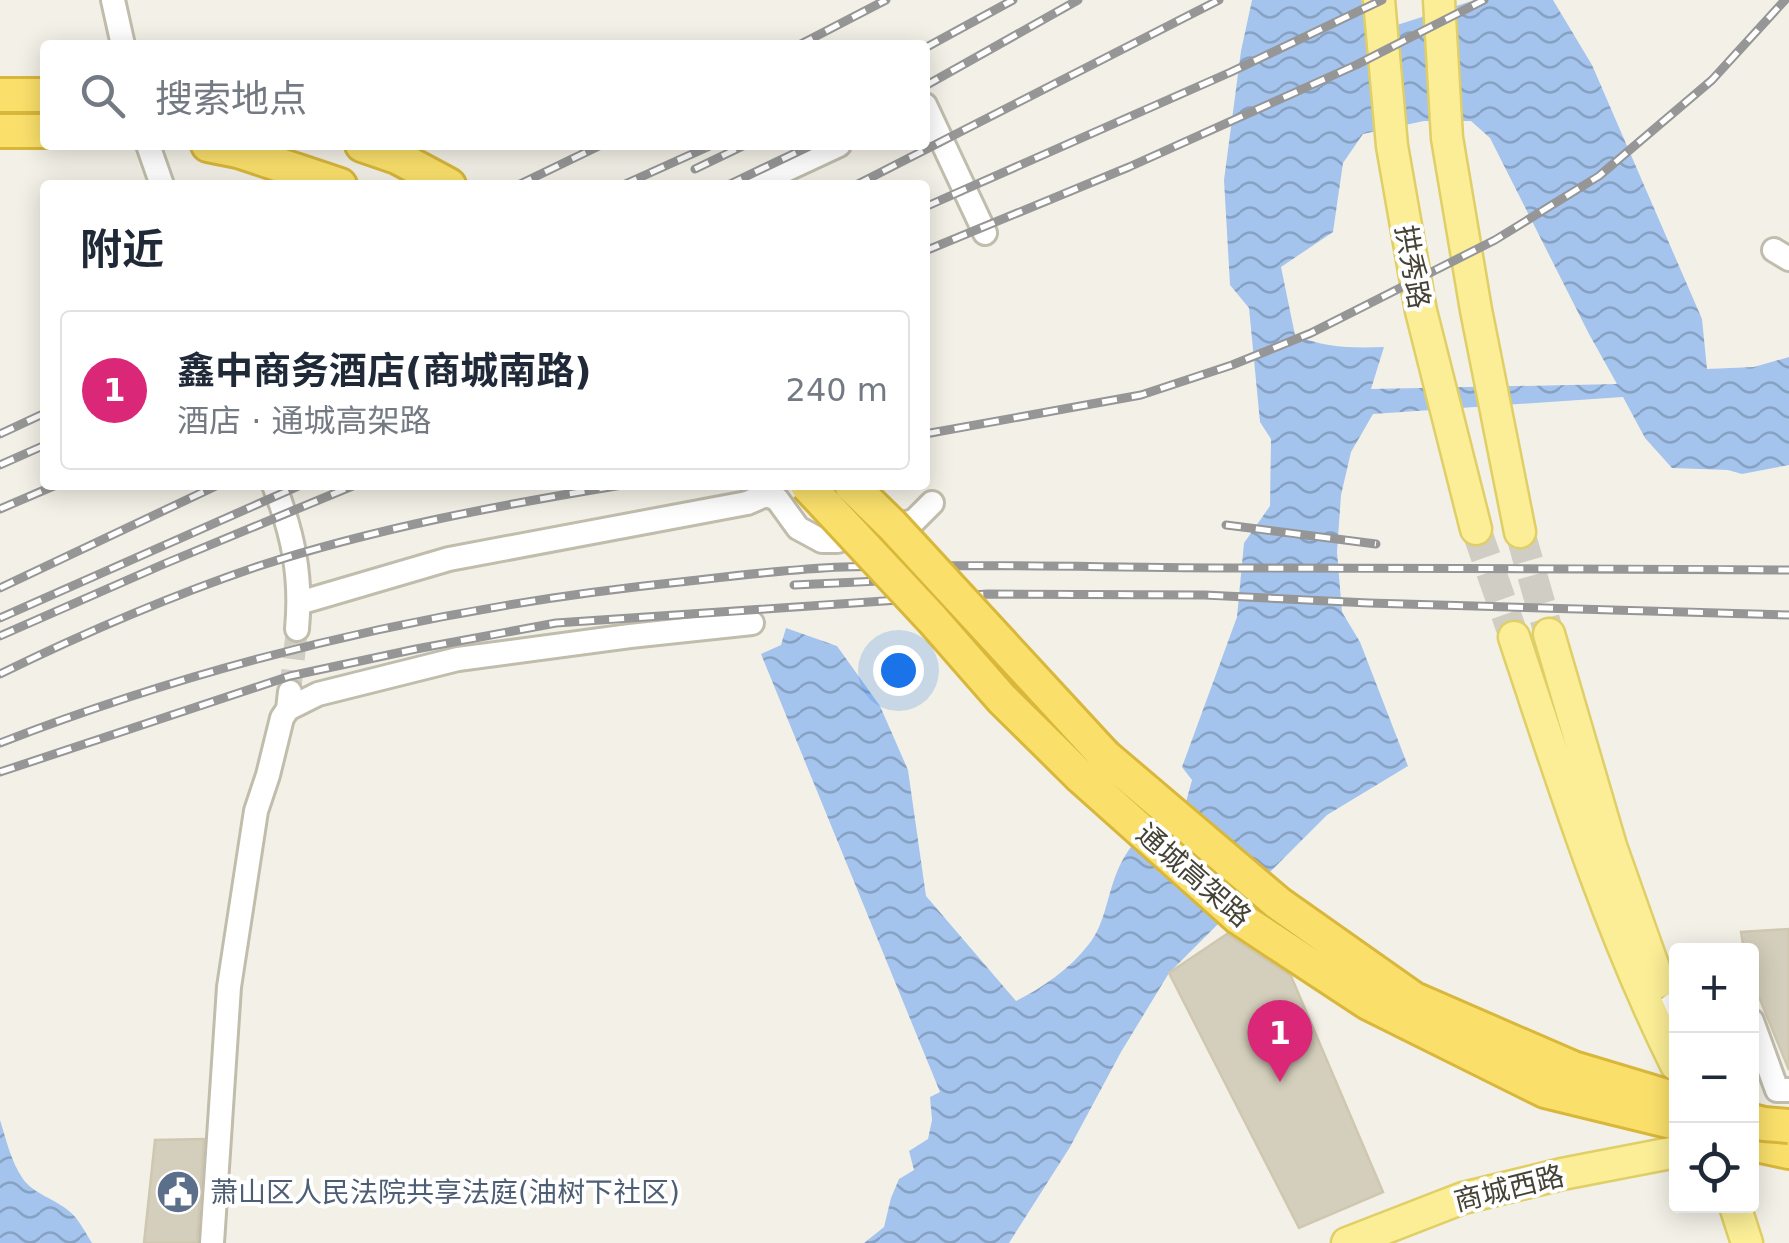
<!DOCTYPE html>
<html lang="zh">
<head>
<meta charset="utf-8">
<style>
	body { margin:0; font-family:"DejaVu Sans","Noto Sans SC",sans-serif; background:#f6f6f7; color:#1f2937 }
	.controls { position:absolute; right:30px; bottom:30px; display:grid; overflow:hidden; border-radius:10px; box-shadow:0 5px 25px #0003 }
	.controls button { width:90px; height:90px; display:grid; place-items:center; padding:0; border:0; border-bottom:2px solid #e0e1e3; background:#fff; color:#1f2937; font:50px sans-serif }
	.you { position:absolute; left:898px; top:670px; width:35px; height:35px; margin:-25px; border:8px solid #fff; border-radius:50%; background:#1a73e8; box-shadow:0 0 0 15px #1a73e833 }
	.badge { display:grid; place-items:center; width:65px; height:65px; border-radius:50%; background:#db2777; color:#fff; font-size:32px; font-weight:700 }
	.pin { position:absolute; translate:-50% -82px; filter:drop-shadow(0 2px 5px #0008) }
	.pin::after { content:''; position:absolute; top:52px; width:35px; height:30px; background:inherit; clip-path:polygon(0 0,100% 0,50% 100%) }
	.list { margin:0; padding:0; list-style:none }
	h2 { display:flex; justify-content:space-between; align-items:center; height:130px; margin:0; padding:0 40px; font-size:42px }
	h2 small { font-size:32px; font-weight:400; color:#747a83 }
	.list li { display:grid; grid-template-columns:65px 1fr auto; gap:30px; align-items:center; box-sizing:border-box; height:160px; margin:0 20px 20px; padding:0 20px; border:2px solid #e0e1e3; border-radius:10px }
	.list b { display:block; font-size:38px; white-space:nowrap }
	.list p { margin:0; font-size:32px; white-space:nowrap; color:#747a83 }
	.list em { font-size:32px; font-style:normal; color:#747a83 }
	.icon { flex:none; width:55px; height:55px; fill:none; stroke:currentColor; stroke-width:2; stroke-linecap:round; stroke-linejoin:round }
	.map { position:relative; flex:none; width:1789px; height:1243px; overflow:hidden }
	.search { position:absolute; background:#fff; box-shadow:0 5px 25px #0003; left:40px; top:40px; width:890px; height:110px; display:flex; align-items:center; gap:25px; box-sizing:border-box; padding:0 35px; border-radius:10px; color:#747a83; font-size:38px }
	.panel { position:absolute; background:#fff; box-shadow:0 5px 25px #0003; left:40px; top:180px; width:890px; height:310px; border-radius:10px }
	.map>svg:first-child { display:block }
	.water { fill:url(#water-waves); fill-rule:evenodd }
	.building { fill:#d4cebc; stroke:#cfc7b0; stroke-width:2.5 }
	.lines { fill:none; stroke-linecap:round; stroke-linejoin:round }
	.minor-tunnel { stroke:#d0cec4; stroke-width:22; stroke-dasharray:22 11; stroke-linecap:butt }
	.major-tunnel { stroke:#d0cec4; stroke-width:30; stroke-dasharray:30 15; stroke-linecap:butt }
	.minor-casing { stroke:#c1bdac; stroke-width:28 }
	.major-casing { stroke:#e0ce67; stroke-width:35 }
	.highway-casing { stroke:#d9b73b; stroke-width:38 }
	.minor { stroke:#fff; stroke-width:22 }
	.major { stroke:#fbee97; stroke-width:30 }
	.highway { stroke:#fae06b; stroke-width:32 }
	.rail-casing { stroke:#969696; stroke-width:9 }
	.rail { stroke:#fff; stroke-width:5; stroke-dasharray:15; stroke-linecap:butt }
	.highway-bridge-casing { stroke:#d9b73b; stroke-width:38; stroke-linecap:butt }
	.highway-bridge { stroke:#fae06b; stroke-width:32 }
	.labels { text-anchor:middle; stroke-width:8; stroke-linejoin:round; paint-order:stroke }
	.street-label { font-size:28px; fill:#454236; stroke:#fff }
	.service-label { font-size:28px; fill:#4e5e75; stroke:#fff; text-anchor:start }
</style>
</head>
<body>
<div class="map">
<svg width="1789" height="1243" viewBox="0 0 1789 1243">
	<defs>
		<pattern id="water-waves" width="16" height="10" patternUnits="userSpaceOnUse" patternTransform="scale(2.5)"><rect width="16" height="10" fill="#a4c4ee"/><path d="M0 5q4-4 8 0t8 0" fill="none" stroke="#87a1c2"/></pattern>
	</defs>
	<rect width="100%" height="100%" fill="#f3f1e7"/>
	<path class="water" d="M1252 0H1361L1397 25 1475 0H1553L1592 65 1702 319 1707 369 1754 367 1789 357V465L1742 474 1728 470 1672 468 1645 438 1623 397 1373 414 1351 452 1341 495 1337 552 1342 612 1360 642 1408 766 1327 815 1169 973 1121 1052 1070 1147 1009 1243H864L884 1227 891 1198 899 1179 914 1170 909 1151 928 1139 932 1120 930 1097 940 1092 761 654 781 645 786 628 837 646 880 706 908 770 926 896 1016 1001C1042 988 1070 969 1089 944 1105 924 1107 896 1117 872 1131 838 1155 820 1186 802L1192 780 1182 767 1237 617 1244 543 1270 506 1271 439 1260 422 1249 308 1230 285 1224 180 1241 51ZM1424 121H1471L1490 138 1589 334 1617 384 1371 389 1384 347C1352 348 1325 348 1295 335L1281 267 1333 232 1343 163 1363 134Z
		M0 1120C6 1139 11 1162 23 1179 34 1194 55 1199 69 1211 79 1219 85 1232 92 1243H0Z"/>
	<path class="building" d="M1789 929V1070L1752 980V950H1744L1741 932Z
		M1227 934 1291 976 1383 1192 1299 1228 1169 973Z
		M204 1139 197 1243H144L155 1140Z"/>
	<g class="lines">
		<path class="minor-tunnel" d="M290 692 297 629"/>
		<path class="major-tunnel" d="M1476 529 1514 637
			M1520 532 1549 634"/>
		<g class="minor-casing">
			<path id="minor" d="M113 0 123 45
				M925 105 985 233
				M148 145 162 185
				M753 185 839 145
				M1774 250 1789 259
				M274 485C293 534 302 576 297 629
				M299 603 449 559 747 503 766 495 777 499 798 528 822 541H837L914 521 932 503
				M288 709 318 694 458 659 630 636 752 623
				M1668 1008 1676 1002
				M1752 1021 1777 1090H1789
				M212 1243 229 987 256 811 268 775 282 718 288 709 290 692"/>
		</g>
		<g class="major-casing">
			<path id="major" d="M1379 0 1392 146 1421 311 1476 529
				M1439 0 1447 138 1476 310 1520 532
				M1549 634 1611 846 1659 982
				M1514 637C1562 782 1608 928 1676 1065
				M1735 1206 1747 1243
				M1347 1243 1463 1198 1562 1174 1676 1152"/>
		</g>
		<g class="highway-casing">
			<path id="highway" d="M0 95H45
				M0 131H45
				M208 145 238 151 340 185
				M362 145 397 157 449 185
				M1105 756 1278 903 1414 999 1573 1068 1676 1099
				M1080 776 1239 918 1368 1003 1545 1091 1676 1123
				M1752 1144 1789 1152"/>
		</g>
		<use href="#minor" class="minor"/>
		<use href="#major" class="major"/>
		<use href="#highway" class="highway"/>
		<g class="rail-casing">
			<path id="rail" d="M799 45 886 0
				M925 48 1013 0
				M925 86 1078 0
				M695 169 745 145
				M518 185 601 145
				M623 185 712 145
				M728 185 812 145
				M856 185 1219 0
				M925 207 1231 72 1382 0
				M925 251 1129 167 1356 65 1484 0
				M0 434 45 413
				M925 434 1141 395 1232 365 1311 333 1495 240 1599 176 1712 80 1785 0
				M0 465 45 445
				M0 509 56 485
				M1226 525 1376 544
				M794 585 879 581
				M0 588 218 485
				M0 618 301 485
				M0 636 164 564 355 485
				M0 674C84 633 170 596 259 566 377 528 500 505 622 485
				M0 743C219 658 447 606 680 582 734 576 788 569 843 567 976 563 1110 568 1243 568 1425 569 1607 568 1789 570
				M0 772 290 676 416 649 556 623 988 594 1205 595 1369 603 1789 615"/>
		</g>
		<use href="#rail" class="rail"/>
		<g class="highway-bridge-casing">
			<path id="highway-bridge" d="M807 485 932 619 1002 699 1080 776
				M851 485 892 525 1105 756
				M1752 1121 1764 1124 1789 1126"/>
		</g>
		<use href="#highway-bridge" class="highway-bridge"/>
	</g>
	<defs>
		<g id="civic-disc" transform="scale(2.25)"><circle r="9.5" fill="#5c6f8a" stroke="#fff"/><path d="M-.6-6.5H3V-4.5H.6V-3L4-1V1h2V6H-6V1h2V-1L-.6-3ZM-1.2 2.5V6h2.4V2.5Z" fill="#fff"/></g>
	</defs>
	<g fill-rule="evenodd">
		<use href="#civic-disc" x="178" y="1192"/>
	</g>
	<g class="labels">
		<g class="street-label">
			<text transform="translate(1413 267) rotate(80)" y="10">拱秀路</text>
			<text transform="translate(1194 875) rotate(41)" y="10">通城高架路</text>
			<text transform="translate(1509 1188) rotate(-14)" y="10">商城西路</text>
		</g>
		<g class="service-label">
			<text x="210" y="1202">萧山区人民法院共享法庭(油树下社区)</text>
		</g>
	</g>
</svg>
<div class="controls">
<button>+</button>
<button>−</button>
<button><svg class="icon" aria-label="locate" viewBox="0 0 24 24"><circle cx="12" cy="12" r="6"/><path d="M12 2v4M12 18v4M2 12h4M18 12h4"/></svg></button>
</div>
<div class="you"></div>
<div class="pin badge" style="left:1280px;top:1082px">1</div>
<div class="search"><svg class="icon" aria-label="search" viewBox="0 0 24 24"><circle cx="10" cy="10" r="6"/><path d="M15 15l6 6"/></svg>搜索地点</div>
<section class="panel">
<h2>附近<small></small></h2>
<ul class="list">
<li><span class="badge">1</span><div><b>鑫中商务酒店(商城南路)</b><p>酒店 · 通城高架路</p></div><em>240 m</em></li>
</ul>
</section>
</div>
</body>
</html>
